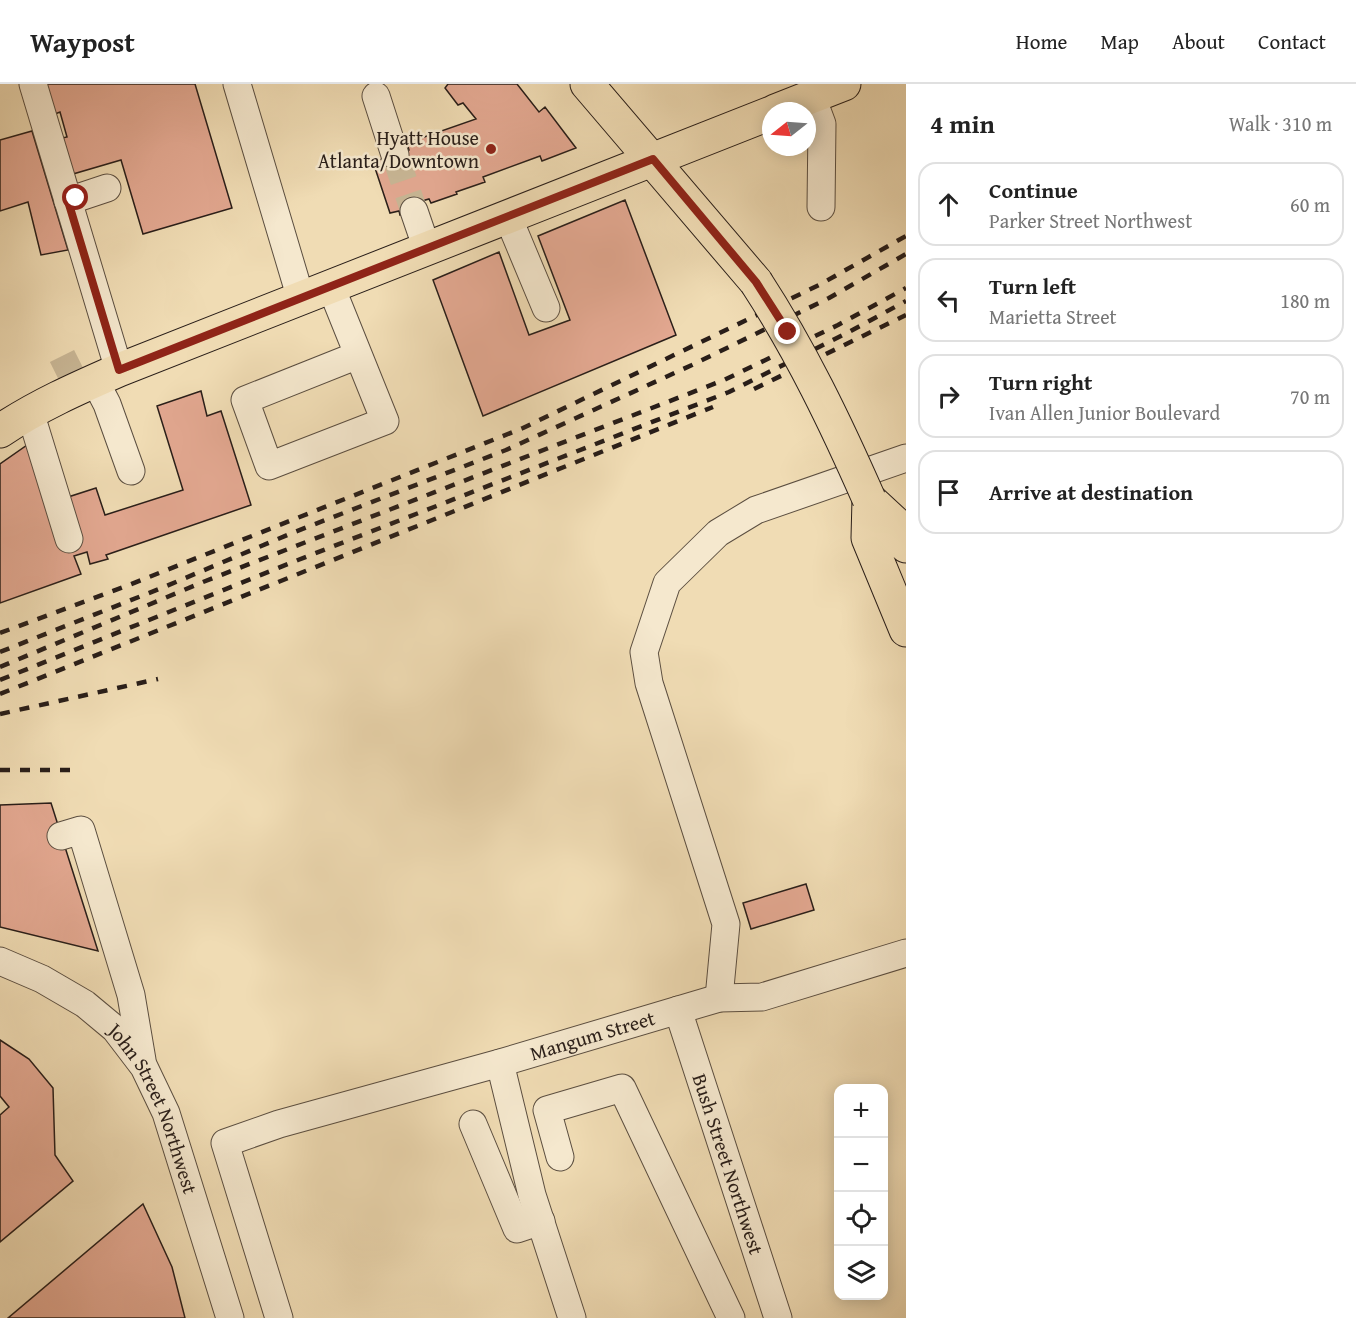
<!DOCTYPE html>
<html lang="en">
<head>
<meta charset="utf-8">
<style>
	body { margin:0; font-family:"Gentium Book Plus",serif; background:#f6f6f6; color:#222 }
	.controls { position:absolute; right:18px; bottom:18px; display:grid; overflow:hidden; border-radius:12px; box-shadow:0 3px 15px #0003 }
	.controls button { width:54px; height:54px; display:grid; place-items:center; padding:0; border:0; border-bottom:2px solid #e0e0e0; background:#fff; color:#222; font:30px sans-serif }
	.compass { position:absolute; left:762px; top:18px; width:54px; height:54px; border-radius:50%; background:#fff; box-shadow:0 3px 15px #0003; rotate:253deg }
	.stop { position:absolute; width:18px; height:18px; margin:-14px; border:4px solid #8f2418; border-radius:50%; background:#fff }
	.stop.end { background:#8f2418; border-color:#fff; box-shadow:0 2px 6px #0008 }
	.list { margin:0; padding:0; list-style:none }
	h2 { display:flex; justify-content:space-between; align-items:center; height:78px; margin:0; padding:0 24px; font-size:26px }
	h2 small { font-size:20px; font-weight:400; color:#767676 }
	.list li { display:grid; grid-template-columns:39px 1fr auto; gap:18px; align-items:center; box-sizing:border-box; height:84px; margin:0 12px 12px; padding:0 12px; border:2px solid #e0e0e0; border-radius:18px }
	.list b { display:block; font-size:22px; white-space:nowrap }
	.list p { margin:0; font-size:20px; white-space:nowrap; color:#767676 }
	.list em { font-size:20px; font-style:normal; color:#767676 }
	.icon { flex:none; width:33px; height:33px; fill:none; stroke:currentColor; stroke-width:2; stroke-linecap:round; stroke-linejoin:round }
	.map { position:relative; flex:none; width:906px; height:1234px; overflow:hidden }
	header { display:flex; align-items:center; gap:36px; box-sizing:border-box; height:84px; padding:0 30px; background:#fff; border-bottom:2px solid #e0e0e0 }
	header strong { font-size:28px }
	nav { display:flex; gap:33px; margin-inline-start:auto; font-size:21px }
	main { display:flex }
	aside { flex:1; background:#fff }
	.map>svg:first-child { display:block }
	.building { fill:#e3a891; stroke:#291e19; stroke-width:1.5 }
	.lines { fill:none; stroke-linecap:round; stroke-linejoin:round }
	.minor-tunnel { stroke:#c8b695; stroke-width:27; stroke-dasharray:27 14; stroke-linecap:butt }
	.minor-casing { stroke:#5b4e40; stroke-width:29 }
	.major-casing { stroke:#291e19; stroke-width:35 }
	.minor { stroke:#f5e8ce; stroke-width:27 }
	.major { stroke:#f0dcb4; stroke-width:33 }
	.rail { stroke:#291e19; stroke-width:4.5; stroke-dasharray:10 10; stroke-linecap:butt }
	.major-bridge-casing { stroke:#291e19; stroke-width:35; stroke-linecap:butt }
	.major-bridge { stroke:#f0dcb4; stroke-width:33 }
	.route { stroke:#8f2418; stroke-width:8 }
	.poi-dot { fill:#8f2418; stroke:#f5e8ce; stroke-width:2 }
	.labels { text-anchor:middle; stroke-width:5; stroke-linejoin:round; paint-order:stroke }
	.poi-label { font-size:20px; fill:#291e19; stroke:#f5e8ce; text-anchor:end }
	.street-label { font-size:20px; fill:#291e19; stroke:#f5e8ce }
</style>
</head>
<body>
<header>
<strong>Waypost</strong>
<nav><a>Home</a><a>Map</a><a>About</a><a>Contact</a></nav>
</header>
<main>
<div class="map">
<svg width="906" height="1234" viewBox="0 0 906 1234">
	<rect width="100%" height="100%" fill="#f0dcb4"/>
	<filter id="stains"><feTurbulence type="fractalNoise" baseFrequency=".00333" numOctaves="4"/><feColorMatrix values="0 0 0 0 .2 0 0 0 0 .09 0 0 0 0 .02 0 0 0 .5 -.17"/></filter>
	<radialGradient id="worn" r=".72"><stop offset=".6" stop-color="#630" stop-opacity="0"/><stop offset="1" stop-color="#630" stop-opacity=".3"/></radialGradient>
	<path class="building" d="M46 0H195L232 124 143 150 121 76 73 90 62 54 67 53 60 28 55 30Z
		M448 0H517L539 28 545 23 576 64 542 77 540 72 483 93 485 98 456 108 457 110 431 119 429 115 422 117 414 127 400 131 399 127 390 129 373 78 409 66 407 59 476 35 463 19 458 21 445 4Z
		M32 47 68 166 41 171 28 118 0 127V56Z
		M625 116 676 251 483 332 433 196 499 168 529 251 570 236 538 152Z
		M201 307 207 332 221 327 251 421 106 471 108 475 90 480 87 468 74 472 81 490 0 519V380L30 359 68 413 96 404 105 431 183 406 157 322Z
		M51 719 98 867 0 843V721Z
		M806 800 814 826 751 845 743 819Z
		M0 956 29 975 53 1004 55 1071 73 1097 0 1158V1031L9 1023 0 1012Z
		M143 1120 172 1183 185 1234H8Z"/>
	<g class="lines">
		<path class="minor-tunnel" d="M395 71 414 127
			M62 272 78 304"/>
		<g class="minor-casing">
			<g id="minor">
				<path d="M33 0 119 286"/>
				<path d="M237 0 301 215"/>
				<path d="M376 12 395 71"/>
				<path d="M812 13 822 40 821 123"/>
				<path d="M68 117 107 104"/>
				<path d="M414 127 427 165"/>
				<path d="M508 133 546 224"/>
				<path d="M331 203 385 337 269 382 245 316 358 271"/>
				<path d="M95 297 107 320 131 387"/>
				<path d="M30 328 69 455"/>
				<path d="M61 752 81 746 131 911 142 976"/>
				<path id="s1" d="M0 877 42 895 85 920 115 945 144 983 166 1029 230 1234"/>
				<path d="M719 914 726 840 649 599 644 568 667 499 718 449 756 426 906 374"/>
				<path id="s2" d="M678 926 778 1234"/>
				<path d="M500 979 532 1111 572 1234"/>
				<path d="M473 1040 517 1145 541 1137"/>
				<path d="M560 1073 547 1026 622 1004 731 1234"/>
				<path id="s3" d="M279 1234 225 1059 279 1040 500 979 719 914 762 913 906 869"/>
			</g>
		</g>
		<g class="major-casing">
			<path id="major" d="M587 0 756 198
				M775 27 844 0
				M0 347C37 322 78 304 119 286L771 29
				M869 415 868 454 906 546
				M869 415 897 441 906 462"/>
		</g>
		<use href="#minor" class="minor"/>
		<use href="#major" class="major"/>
		<path class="rail" d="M754 305 906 231
			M0 549 129 501 523 344 819 201 906 152
			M0 568 164 503 292 449 506 366 692 281 829 214 906 170
			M0 583 203 498 724 296 838 241 906 204
			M0 596 298 476 729 308 845 250 906 217
			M0 610 713 323
			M0 630 158 595
			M0 686H78"/>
		<g class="major-bridge-casing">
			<path id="major-bridge" d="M756 198C801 267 836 340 869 415"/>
		</g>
		<use href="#major-bridge" class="major-bridge"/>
	</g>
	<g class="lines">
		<path class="route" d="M76 114 68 117 119 286 653 75 756 198 788 248"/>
	</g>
	<circle class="poi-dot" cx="491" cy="65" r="6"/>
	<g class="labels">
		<g class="poi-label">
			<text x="479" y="61">Hyatt House<tspan x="479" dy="23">Atlanta/Downtown</tspan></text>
		</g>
		<g class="street-label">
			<text dy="7" stroke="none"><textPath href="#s3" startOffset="566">Mangum Street</textPath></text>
			<text dy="7" stroke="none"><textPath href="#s1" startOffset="224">John Street Northwest</textPath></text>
			<text dy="7" stroke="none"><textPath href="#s2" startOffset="162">Bush Street Northwest</textPath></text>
		</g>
	</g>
	<rect width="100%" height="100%" filter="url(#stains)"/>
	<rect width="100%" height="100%" fill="url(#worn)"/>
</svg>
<div class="controls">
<button>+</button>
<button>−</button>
<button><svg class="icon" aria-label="locate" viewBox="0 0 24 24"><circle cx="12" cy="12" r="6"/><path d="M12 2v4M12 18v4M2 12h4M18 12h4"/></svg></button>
<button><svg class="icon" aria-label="layers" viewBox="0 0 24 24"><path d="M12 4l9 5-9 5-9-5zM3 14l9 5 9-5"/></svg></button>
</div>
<svg class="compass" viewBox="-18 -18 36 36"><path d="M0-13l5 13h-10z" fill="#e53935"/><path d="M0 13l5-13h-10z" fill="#767676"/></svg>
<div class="stop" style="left:76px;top:114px"></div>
<div class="stop end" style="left:788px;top:248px"></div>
</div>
<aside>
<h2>4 min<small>Walk · 310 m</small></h2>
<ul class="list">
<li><svg class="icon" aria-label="ahead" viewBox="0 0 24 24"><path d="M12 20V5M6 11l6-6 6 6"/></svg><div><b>Continue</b><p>Parker Street Northwest</p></div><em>60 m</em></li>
<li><svg class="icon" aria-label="left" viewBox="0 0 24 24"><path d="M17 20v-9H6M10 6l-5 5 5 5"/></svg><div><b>Turn left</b><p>Marietta Street</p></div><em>180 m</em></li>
<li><svg class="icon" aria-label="right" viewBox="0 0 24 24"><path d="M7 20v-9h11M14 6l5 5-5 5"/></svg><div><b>Turn right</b><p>Ivan Allen Junior Boulevard</p></div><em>70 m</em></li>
<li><svg class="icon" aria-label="arrive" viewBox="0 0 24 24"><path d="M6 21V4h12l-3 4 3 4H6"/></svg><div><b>Arrive at destination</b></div></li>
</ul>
</aside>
</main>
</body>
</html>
